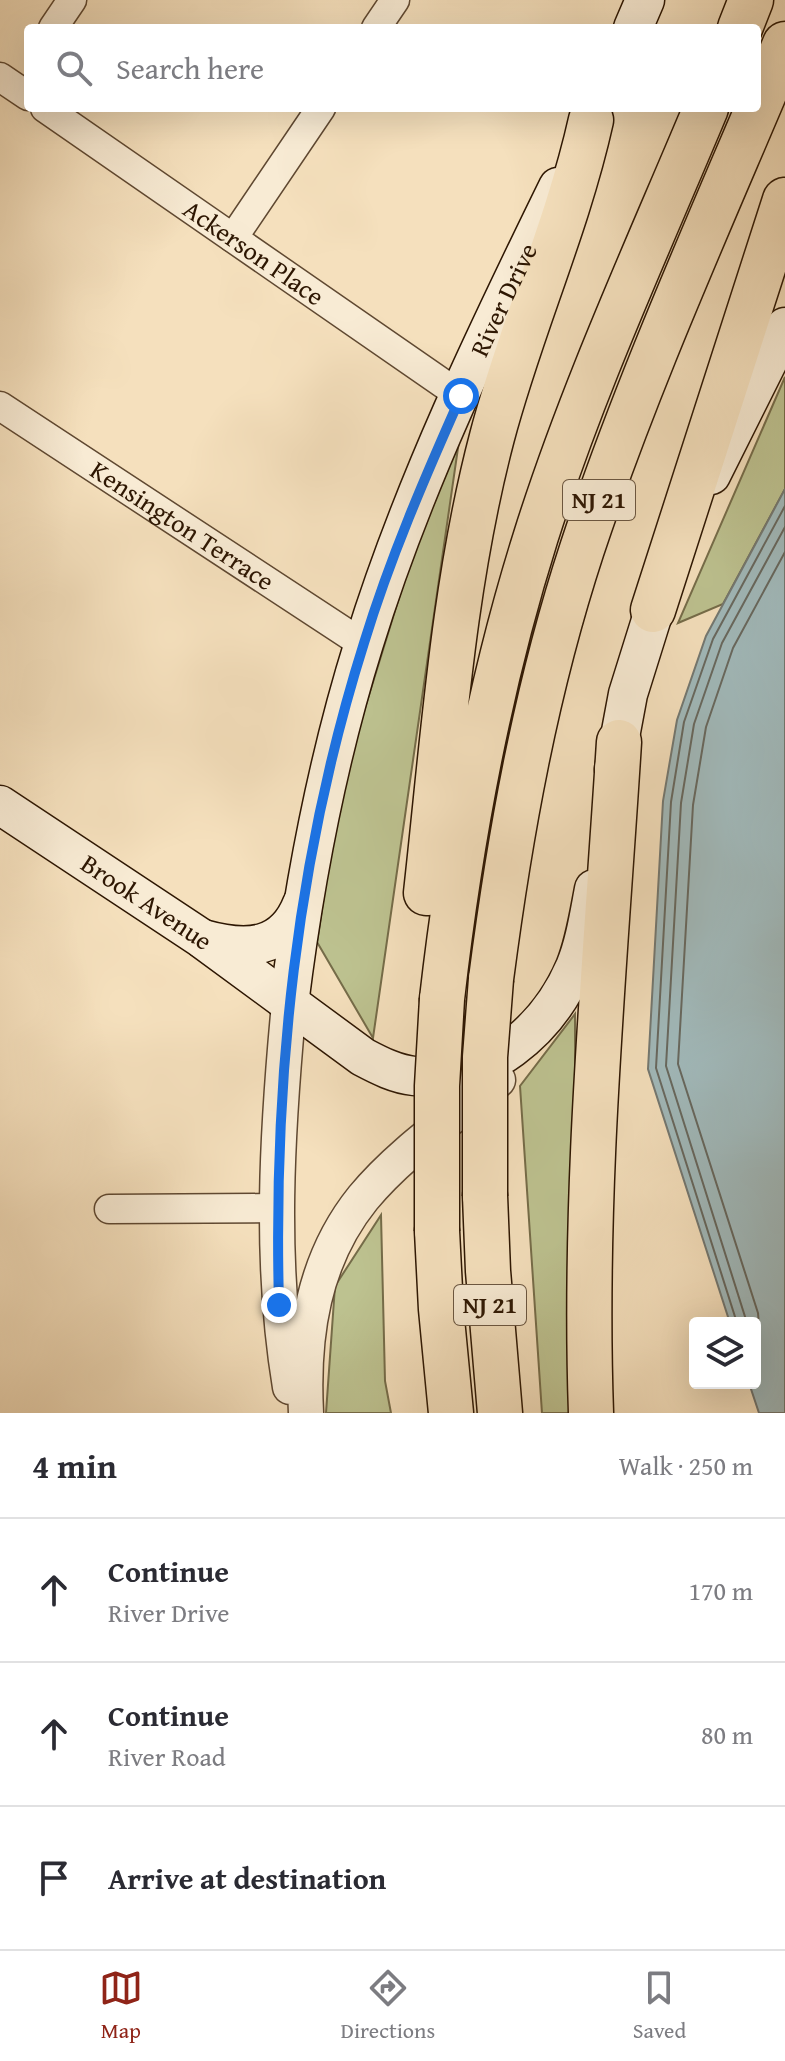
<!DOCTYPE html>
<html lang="en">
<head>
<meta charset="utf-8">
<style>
	body { margin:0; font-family:"Gentium Book Plus",serif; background:#f7f7f7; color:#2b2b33 }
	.controls { position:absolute; right:24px; bottom:24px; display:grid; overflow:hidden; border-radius:8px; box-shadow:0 8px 32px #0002 }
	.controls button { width:72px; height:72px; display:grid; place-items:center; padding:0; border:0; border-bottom:2px solid #e1e1e2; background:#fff; color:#2b2b33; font:40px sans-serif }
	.stop { position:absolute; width:24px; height:24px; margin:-18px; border:6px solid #1a73e8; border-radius:50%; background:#fff }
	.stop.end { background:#1a73e8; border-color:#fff; box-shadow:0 2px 8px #0008 }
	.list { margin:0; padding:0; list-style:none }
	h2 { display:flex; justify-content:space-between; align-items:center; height:104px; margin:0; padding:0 32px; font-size:34px }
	h2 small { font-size:26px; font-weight:400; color:#7c7c81 }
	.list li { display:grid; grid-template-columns:52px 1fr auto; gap:24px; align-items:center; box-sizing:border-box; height:144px; padding:0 32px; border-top:2px solid #e1e1e2 }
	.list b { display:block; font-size:30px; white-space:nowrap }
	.list p { margin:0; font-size:26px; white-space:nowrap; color:#7c7c81 }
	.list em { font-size:26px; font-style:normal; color:#7c7c81 }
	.icon { flex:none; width:44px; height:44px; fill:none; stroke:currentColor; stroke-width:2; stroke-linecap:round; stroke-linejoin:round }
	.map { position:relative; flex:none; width:785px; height:1413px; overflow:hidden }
	.search { position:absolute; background:#fff; box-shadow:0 8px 32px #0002; left:24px; right:24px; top:24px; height:88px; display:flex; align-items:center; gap:20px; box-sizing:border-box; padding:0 28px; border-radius:8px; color:#7c7c81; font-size:30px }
	.sheet { height:536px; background:#fff }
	nav { display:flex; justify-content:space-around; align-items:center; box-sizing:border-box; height:112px; border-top:2px solid #e1e1e2; background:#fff; font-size:22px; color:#7c7c81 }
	nav a { display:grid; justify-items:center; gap:4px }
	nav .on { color:#8f2418 }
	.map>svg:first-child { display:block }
	.green { fill:#bdc290; stroke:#756c49; stroke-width:2 }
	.water { fill:#a1babc; stroke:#737872; stroke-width:2 }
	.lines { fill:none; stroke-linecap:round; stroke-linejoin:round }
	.shore { stroke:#67685f; stroke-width:2 }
	.minor-casing { stroke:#5f4831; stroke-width:31 }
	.tertiary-casing { stroke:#5f4831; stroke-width:37 }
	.secondary-casing { stroke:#2d1602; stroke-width:41 }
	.motorway-casing { stroke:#2d1602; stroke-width:47 }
	.minor { stroke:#f8ebd4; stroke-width:28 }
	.tertiary { stroke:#f8ebd4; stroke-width:34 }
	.secondary { stroke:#f8ebd4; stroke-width:38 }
	.motorway { stroke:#f5e0bd; stroke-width:44 }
	.motorway-bridge-casing { stroke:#2d1602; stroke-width:47; stroke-linecap:butt }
	.motorway-bridge { stroke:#f5e0bd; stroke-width:44 }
	.route { stroke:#1a73e8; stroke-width:10 }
	.labels { text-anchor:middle; stroke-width:6; stroke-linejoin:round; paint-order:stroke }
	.shield { fill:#f8ebd4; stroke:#6a5641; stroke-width:2 }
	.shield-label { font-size:24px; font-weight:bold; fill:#2d1602 }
	.street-label { font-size:26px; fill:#2d1602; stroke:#f8ebd4 }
</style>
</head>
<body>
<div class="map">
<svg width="785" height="1413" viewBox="0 0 785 1413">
	<rect width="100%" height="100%" fill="#f5e0bd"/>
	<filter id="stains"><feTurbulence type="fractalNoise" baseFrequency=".0025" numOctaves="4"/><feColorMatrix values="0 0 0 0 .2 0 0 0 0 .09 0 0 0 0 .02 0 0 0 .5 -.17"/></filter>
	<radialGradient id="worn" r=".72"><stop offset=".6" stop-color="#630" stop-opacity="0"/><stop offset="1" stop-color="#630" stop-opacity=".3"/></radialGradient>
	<path class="green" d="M785 377V489L723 604 678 623Z
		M460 434 373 1038 317 942 340 789 432 491Z
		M575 1014V1413H542L520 1086Z
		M381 1215 385 1381 391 1413H326L335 1286Z"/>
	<path class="water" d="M785 489V1413H759L749 1383H755V1323H730L648 1069 663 801 677 720 706 636Z"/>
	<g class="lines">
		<path class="shore" d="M737 1323 656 1068 671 802 684 722 713 639 785 506
			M747 1323 666 1066 681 803 694 724 722 643 785 527
			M755 1337 759 1325 758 1313 678 1064 693 805 706 727 733 648 785 552"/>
		<g class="minor-casing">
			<g id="minor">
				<path d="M53 28 72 0"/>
				<path d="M376 28 395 0"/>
				<path d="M0 77 28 96"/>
				<path id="s1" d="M45 108 461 396"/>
				<path d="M233 238 321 108"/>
				<path id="s2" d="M0 406 363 644"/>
				<path d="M109 1209 277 1208"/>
			</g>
		</g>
		<g class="tertiary-casing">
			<path id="tertiary" d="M289 1004C277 1131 269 1260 290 1387
				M306 1413C302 1336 313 1260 363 1198 401 1152 453 1118 498 1080"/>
		</g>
		<g class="secondary-casing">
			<g id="secondary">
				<path d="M633 28 645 0"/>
				<path d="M711 475 785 327"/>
				<path d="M614 769 628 694 663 582"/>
				<path id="s3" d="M0 805 201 938 363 1057C380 1066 396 1074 414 1076 487 1084 548 1030 575 967 585 943 589 915 594 889"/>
				<path d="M203 939C246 951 284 950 302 904"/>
				<path id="s4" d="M289 1004C304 883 327 761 364 643 412 487 486 334 558 187"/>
			</g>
		</g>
		<g class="motorway-casing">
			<path id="motorway" d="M740 28 751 0
				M653 610 785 200
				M426 893C443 741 453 585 492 437 520 330 567 228 591 120
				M491 979C510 833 536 689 582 549 639 377 715 211 785 44
				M442 999C460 842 488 688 536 536 582 390 647 249 706 108
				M485 1196 488 1271 500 1413
				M437 1231 441 1309 451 1413
				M591 1413C583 1189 605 966 619 742"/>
		</g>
		<use href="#minor" class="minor"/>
		<use href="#tertiary" class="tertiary"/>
		<use href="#secondary" class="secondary"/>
		<use href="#motorway" class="motorway"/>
		<g class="motorway-bridge-casing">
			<path id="motorway-bridge" d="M485 1196V1057L491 979
				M437 1231V1086L442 999"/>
		</g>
		<use href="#motorway-bridge" class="motorway-bridge"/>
	</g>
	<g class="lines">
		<path class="route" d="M279 1305C273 1079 296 859 364 643 390 558 425 477 461 396"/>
	</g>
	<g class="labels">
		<g class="shield">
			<rect x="563" y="480" width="72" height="40" rx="6"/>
			<rect x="454" y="1285" width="72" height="40" rx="6"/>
		</g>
		<g class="shield-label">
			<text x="599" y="508">NJ 21</text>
			<text x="490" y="1313">NJ 21</text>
		</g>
		<g class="street-label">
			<text dy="9" stroke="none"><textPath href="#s1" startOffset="254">Ackerson Place</textPath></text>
			<text dy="9" stroke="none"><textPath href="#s4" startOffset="740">River Drive</textPath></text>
			<text dy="9" stroke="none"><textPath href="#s2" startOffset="218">Kensington Terrace</textPath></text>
			<text dy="9" stroke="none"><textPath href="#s3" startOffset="176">Brook Avenue</textPath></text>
		</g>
	</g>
	<rect width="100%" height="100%" filter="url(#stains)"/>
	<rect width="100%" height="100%" fill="url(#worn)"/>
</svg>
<div class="controls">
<button><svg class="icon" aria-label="layers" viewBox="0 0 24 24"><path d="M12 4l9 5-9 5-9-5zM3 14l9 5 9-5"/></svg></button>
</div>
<div class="stop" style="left:461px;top:396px"></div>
<div class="stop end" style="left:279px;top:1305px"></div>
<div class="search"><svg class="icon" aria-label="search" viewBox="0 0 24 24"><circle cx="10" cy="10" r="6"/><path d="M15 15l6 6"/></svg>Search here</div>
</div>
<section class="sheet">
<h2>4 min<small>Walk · 250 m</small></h2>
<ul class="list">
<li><svg class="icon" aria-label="ahead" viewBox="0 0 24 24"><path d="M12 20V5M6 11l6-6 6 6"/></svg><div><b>Continue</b><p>River Drive</p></div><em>170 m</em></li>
<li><svg class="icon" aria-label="ahead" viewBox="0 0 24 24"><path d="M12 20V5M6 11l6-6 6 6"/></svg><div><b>Continue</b><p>River Road</p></div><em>80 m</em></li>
<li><svg class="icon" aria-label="arrive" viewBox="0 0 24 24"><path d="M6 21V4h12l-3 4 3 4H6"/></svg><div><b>Arrive at destination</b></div></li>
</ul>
</section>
<nav>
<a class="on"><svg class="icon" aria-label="map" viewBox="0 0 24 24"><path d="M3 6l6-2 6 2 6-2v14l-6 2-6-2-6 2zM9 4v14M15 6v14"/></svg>Map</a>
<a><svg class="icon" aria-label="directions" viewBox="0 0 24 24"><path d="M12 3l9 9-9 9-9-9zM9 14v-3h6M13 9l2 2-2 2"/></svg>Directions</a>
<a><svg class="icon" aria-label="saved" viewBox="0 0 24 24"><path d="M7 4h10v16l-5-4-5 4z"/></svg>Saved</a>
</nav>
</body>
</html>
